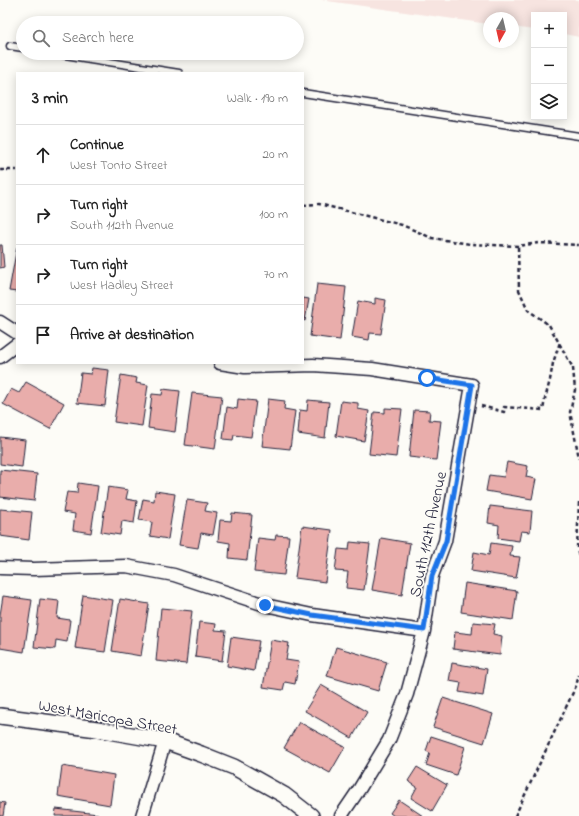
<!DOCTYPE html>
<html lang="en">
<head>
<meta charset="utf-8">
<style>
	body { margin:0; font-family:"Indie Flower",sans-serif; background:#f2f2f2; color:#222 }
	.controls { position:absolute; right:12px; top:12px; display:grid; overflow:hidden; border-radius:0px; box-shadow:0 2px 10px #0003 }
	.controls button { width:36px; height:36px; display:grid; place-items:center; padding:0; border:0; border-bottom:1px solid #e0e0e0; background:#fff; color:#222; font:20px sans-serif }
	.compass { position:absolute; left:483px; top:12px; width:36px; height:36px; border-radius:50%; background:#fff; box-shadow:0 2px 10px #0003; rotate:188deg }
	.stop { position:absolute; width:12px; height:12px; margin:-9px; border:3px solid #1a73e8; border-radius:50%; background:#fff }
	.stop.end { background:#1a73e8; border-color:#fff; box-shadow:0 1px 4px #0008 }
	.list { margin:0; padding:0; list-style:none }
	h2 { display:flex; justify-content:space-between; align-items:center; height:52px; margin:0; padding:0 16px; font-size:17px }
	h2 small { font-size:13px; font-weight:400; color:#767676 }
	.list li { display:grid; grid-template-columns:26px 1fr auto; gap:12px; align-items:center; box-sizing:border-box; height:60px; padding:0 16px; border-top:1px solid #e0e0e0 }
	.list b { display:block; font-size:15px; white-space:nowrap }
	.list p { margin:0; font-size:13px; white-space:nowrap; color:#767676 }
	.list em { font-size:13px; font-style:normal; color:#767676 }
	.icon { flex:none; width:22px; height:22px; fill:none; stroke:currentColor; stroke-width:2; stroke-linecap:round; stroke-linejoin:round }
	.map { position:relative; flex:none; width:579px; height:816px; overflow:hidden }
	.search { position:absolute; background:#fff; box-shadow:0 2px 10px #0003; left:16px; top:16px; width:288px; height:44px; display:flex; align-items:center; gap:10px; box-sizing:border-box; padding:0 14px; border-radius:22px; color:#767676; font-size:15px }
	.panel { position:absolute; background:#fff; box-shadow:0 2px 10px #0003; left:16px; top:72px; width:288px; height:292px; border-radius:0px }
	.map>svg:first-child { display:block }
	.built { fill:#f7e4e0 }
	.building { fill:#e9adab; stroke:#22223b }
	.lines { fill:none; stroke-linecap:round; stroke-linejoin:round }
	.service-casing { stroke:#22223b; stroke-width:9 }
	.minor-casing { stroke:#22223b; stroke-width:15 }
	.tertiary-casing { stroke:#22223b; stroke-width:18 }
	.path { stroke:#22223b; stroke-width:2.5; stroke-dasharray:4 3; stroke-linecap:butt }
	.service { stroke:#fdfcf7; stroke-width:6 }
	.minor { stroke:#fdfcf7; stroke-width:12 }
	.tertiary { stroke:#fdfcf7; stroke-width:15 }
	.route { stroke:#1a73e8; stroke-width:5 }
	.labels { text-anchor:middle; stroke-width:3.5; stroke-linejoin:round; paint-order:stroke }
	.street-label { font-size:16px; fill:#22223b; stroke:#fdfcf7 }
</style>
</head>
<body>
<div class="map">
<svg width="579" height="816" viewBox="0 0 579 816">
	<rect width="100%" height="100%" fill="#fdfcf7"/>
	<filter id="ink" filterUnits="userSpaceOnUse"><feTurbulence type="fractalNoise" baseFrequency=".025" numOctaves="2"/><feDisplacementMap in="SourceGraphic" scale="8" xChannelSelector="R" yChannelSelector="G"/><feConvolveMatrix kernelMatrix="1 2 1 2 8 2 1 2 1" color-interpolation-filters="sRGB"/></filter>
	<g filter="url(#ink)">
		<path class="built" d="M321 0H579V37L564 34V15H534V30L513 27V18H489V24Z"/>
		<path class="building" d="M0 245H2L4 267 0 268Z
			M17 247V292L9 291Z
			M317 284 346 287 340 340 310 336Z
			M303 298 309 299 305 321 303 320Z
			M375 298 386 300 381 334 370 333 369 340 352 337 358 301 375 304Z
			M92 368 109 370 105 406 77 403 81 373 91 374Z
			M121 375 137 378 136 383 148 385 142 426 114 422Z
			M26 382 64 403 50 429 3 404 11 389 19 393Z
			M163 389 180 391 175 432 148 428 152 394 162 395Z
			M192 393 222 396 215 449 185 445Z
			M238 399 256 401 251 437 234 435 233 440 223 439 227 407 237 409Z
			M268 399 285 401 284 409 295 411 290 449 262 446Z
			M308 400 329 402 325 438 298 434 300 410 307 411Z
			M341 401 358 403V409L369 411 364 441 336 436Z
			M385 408 402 409 396 457 369 454 374 412 385 413Z
			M414 410 430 411 429 420 441 421 436 460 409 457Z
			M0 437 25 440 22 467 0 464Z
			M507 462 528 466 526 477 536 479 532 499 486 491 489 475 504 477Z
			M0 470 37 474 34 501 0 497Z
			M78 483 98 486 91 533 73 530 75 514 63 512 67 492 77 493Z
			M108 487 128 490 126 499 137 501 134 523 122 521 120 535 101 532Z
			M155 491 175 494 168 539 150 536 152 522 139 520 143 499 154 501Z
			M187 500 207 503 205 511 217 513 213 535 201 533 198 548 179 545Z
			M490 506 532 511 530 532 521 531 519 541 498 538 499 525 488 523Z
			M0 509 32 512 29 540 0 536Z
			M232 513 252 515 247 560 229 558 230 543 218 541 220 520 231 521Z
			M302 526 332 530 325 582 295 578Z
			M276 535 289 536 284 575 254 572 258 538 275 540Z
			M381 538 410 543 402 595 372 590Z
			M350 542 370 544 364 590 346 588 348 572 335 571 338 549 349 550Z
			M491 543 512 546 510 556 520 557 516 578 471 571 474 552 489 555Z
			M465 583 517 591 513 620 461 612Z
			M83 595 113 600 105 652 75 648Z
			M3 596 32 600 24 652 0 648V615Z
			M40 599 59 601 57 618 70 620 67 642 56 640 55 649 34 647Z
			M120 599 149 604 141 656 112 651Z
			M161 608 192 611 186 664 156 661Z
			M199 622 216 624 215 630 226 631 222 661 195 657Z
			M473 622 495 624 493 634 502 636 500 655 453 649 455 632 472 634Z
			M231 637 259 641 254 671 227 666Z
			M271 640 289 643 286 660 299 662 295 684 285 682 283 690 263 687Z
			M336 647 387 662 378 691 327 676Z
			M452 663 487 669 483 696 459 692 461 683 449 681Z
			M321 685 367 712 352 738 305 711Z
			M443 698 493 714 484 743 433 727Z
			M299 722 345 747 330 773 284 748Z
			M431 736 465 747 456 775 426 765 430 753 426 751Z
			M62 766 114 775 110 805 58 796Z
			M417 767 447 785 432 811 411 798 417 787 408 781Z
			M399 800 423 816H394L390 813Z
			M0 802 5 803 3 816H0Z
			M56 809 98 814V816H55Z"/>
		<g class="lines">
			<g class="service-casing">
				<path id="service" d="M10 46 23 48
					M52 53 179 73
					M303 93 579 136"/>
			</g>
			<g class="minor-casing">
				<path id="minor" d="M0 322 17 333
					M0 357 17 344
					M220 363 245 367 313 365 372 369 472 385 445 541 432 576 424 631 407 694 389 740 360 788 341 816
					M0 568 34 569 126 566 174 575 265 605 312 615 424 631
					M142 816 165 741"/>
			</g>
			<g class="tertiary-casing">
				<path id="tertiary" d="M0 716 97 729 165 741 201 754 234 767 284 795 311 816"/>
			</g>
			<path class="path" d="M0 170H17
				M303 205 319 204 402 225 432 238 470 244 518 246 539 243 579 245
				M518 247 519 290 528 310 549 325 573 368 575 390 570 412 579 458
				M481 406 504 412V407L543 410 545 399 550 380 553 363 560 342
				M579 502 577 548 579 556
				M515 816 576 686 579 675"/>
			<use href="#service" class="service"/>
			<use href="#minor" class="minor"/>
			<use href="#tertiary" class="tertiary"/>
		</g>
	</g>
	<g class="lines" filter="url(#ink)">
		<path class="route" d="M265 605 312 615 424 630 432 576 446 541 472 385 427 378"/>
	</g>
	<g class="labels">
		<g class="street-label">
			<text transform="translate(427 534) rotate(-78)" y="6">South 112th Avenue</text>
			<text transform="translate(108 716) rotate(10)" y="6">West Maricopa Street</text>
		</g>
	</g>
</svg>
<div class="controls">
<button>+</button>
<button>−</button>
<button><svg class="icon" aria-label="layers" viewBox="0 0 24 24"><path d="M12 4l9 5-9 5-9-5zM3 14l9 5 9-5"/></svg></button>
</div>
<svg class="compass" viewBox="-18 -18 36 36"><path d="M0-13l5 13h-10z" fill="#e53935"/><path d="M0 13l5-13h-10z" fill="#767676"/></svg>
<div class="stop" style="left:427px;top:378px"></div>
<div class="stop end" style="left:265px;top:605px"></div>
<div class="search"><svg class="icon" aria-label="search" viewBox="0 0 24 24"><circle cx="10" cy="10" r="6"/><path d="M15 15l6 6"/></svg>Search here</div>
<section class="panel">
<h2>3 min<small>Walk · 190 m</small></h2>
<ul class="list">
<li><svg class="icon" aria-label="ahead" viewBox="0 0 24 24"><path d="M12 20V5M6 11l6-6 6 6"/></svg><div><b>Continue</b><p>West Tonto Street</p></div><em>20 m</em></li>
<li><svg class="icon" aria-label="right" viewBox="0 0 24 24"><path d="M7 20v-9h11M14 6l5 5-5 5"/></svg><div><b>Turn right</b><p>South 112th Avenue</p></div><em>100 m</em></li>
<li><svg class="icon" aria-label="right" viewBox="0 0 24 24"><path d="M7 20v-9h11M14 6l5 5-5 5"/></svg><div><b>Turn right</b><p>West Hadley Street</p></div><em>70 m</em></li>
<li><svg class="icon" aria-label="arrive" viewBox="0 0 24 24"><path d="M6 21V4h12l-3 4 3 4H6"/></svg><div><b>Arrive at destination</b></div></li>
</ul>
</section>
</div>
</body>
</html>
